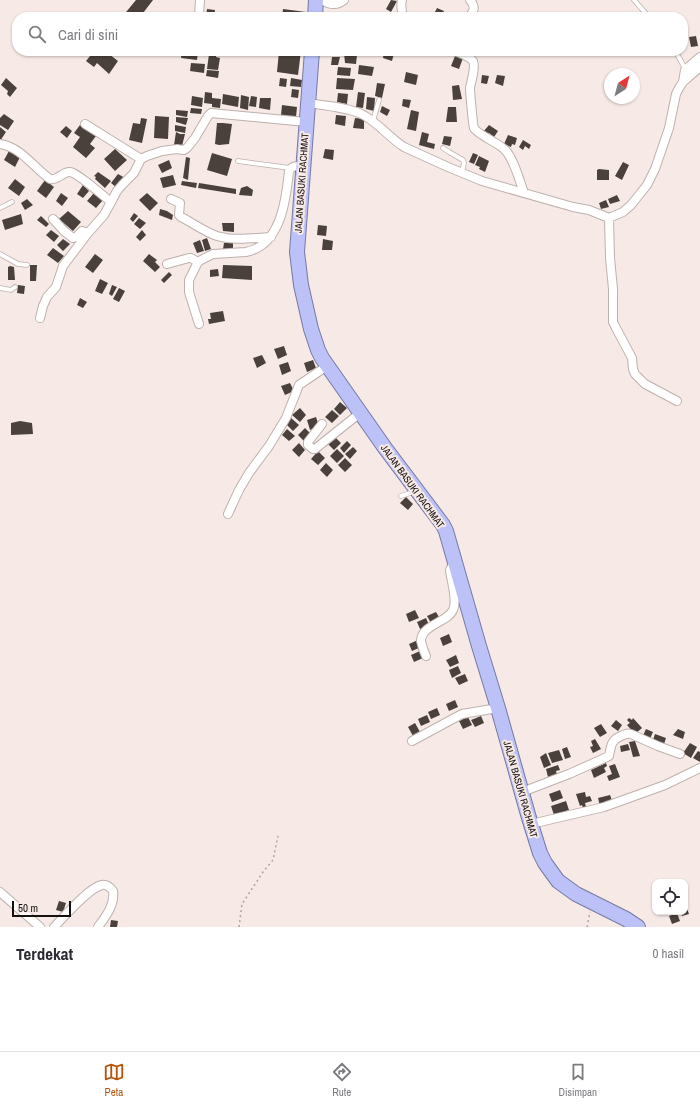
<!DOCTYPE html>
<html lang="id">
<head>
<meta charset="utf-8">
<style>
	body { margin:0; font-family:"Archivo Narrow",sans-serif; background:#f7f7f7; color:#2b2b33 }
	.controls { position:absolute; right:12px; bottom:12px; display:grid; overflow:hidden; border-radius:8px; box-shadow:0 1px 3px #0004 }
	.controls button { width:36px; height:36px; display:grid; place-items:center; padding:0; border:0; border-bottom:1px solid #e1e1e2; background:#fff; color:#2b2b33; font:20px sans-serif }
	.compass { position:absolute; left:604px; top:68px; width:36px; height:36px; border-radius:50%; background:#fff; box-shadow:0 1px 3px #0004; rotate:36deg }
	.scale { position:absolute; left:12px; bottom:10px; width:59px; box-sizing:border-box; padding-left:4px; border:2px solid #15100f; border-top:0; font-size:11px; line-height:14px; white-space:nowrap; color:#15100f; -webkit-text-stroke:3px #f7eae6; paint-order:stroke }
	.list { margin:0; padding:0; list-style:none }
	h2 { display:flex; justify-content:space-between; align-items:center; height:52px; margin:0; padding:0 16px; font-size:17px }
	h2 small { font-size:13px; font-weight:400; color:#7c7c81 }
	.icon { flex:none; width:22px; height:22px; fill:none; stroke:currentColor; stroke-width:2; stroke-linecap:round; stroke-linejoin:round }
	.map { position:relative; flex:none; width:700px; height:927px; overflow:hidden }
	.search { position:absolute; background:#fff; box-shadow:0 1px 3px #0004; left:12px; right:12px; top:12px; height:44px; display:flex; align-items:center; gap:10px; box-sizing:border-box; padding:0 14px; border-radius:16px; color:#7c7c81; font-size:15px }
	.sheet { height:124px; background:#fff }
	nav { display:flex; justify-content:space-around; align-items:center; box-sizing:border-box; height:56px; border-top:1px solid #e1e1e2; background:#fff; font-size:11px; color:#7c7c81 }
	nav a { display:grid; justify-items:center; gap:2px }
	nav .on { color:#b45309 }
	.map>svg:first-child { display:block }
	.building { fill:#4a413d }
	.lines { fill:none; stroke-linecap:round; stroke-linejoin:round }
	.service-casing { stroke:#bdb1ad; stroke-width:5.5 }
	.minor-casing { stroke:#bdb1ad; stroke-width:10 }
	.trunk-casing { stroke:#7679a4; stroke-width:16 }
	.path { stroke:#ada3a0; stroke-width:1.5; stroke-dasharray:2 3; stroke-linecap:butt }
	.service { stroke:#fff; stroke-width:4 }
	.minor { stroke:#fff; stroke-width:8 }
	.trunk { stroke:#bcc2f7; stroke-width:14 }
	.labels { text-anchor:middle; stroke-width:4; stroke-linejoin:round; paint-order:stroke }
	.street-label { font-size:10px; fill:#15100f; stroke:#f7eae6 }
</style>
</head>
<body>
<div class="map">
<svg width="700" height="927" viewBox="0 0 700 927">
	<rect width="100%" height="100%" fill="#f7eae6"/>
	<path class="building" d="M136 0H153L140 17H122Z
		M391 0 397 1 391 12 386 9Z
		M437 8 444 11 442 17 434 14Z
		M207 9 215 10 214 17 206 16Z
		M283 9 306 12V17H282Z
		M696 36 698 46 691 47 689 37Z
		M94 51H105L118 61 109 74 97 63 94 67 86 61Z
		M182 51H198L197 60 181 58Z
		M279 51H301L298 75 277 72Z
		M384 51 394 53 392 61 383 58Z
		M344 53 357 55 356 64 345 63Z
		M209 54H216V57L220 58 218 70 207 69Z
		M455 56 463 58 459 69 451 66Z
		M332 57H340L338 65H331Z
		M191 63 205 64 204 73 190 71Z
		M359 65 374 67 372 76 358 74Z
		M338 67 351 68 350 76 337 75Z
		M207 70 219 71 218 78 206 76Z
		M406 72 418 75 416 85 404 82Z
		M482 75 489 76 487 84 481 83Z
		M497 75 505 76 503 86 495 83Z
		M6 78 17 88 10 97 7 94 8 91 1 85Z
		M280 78 287 79 286 87 279 86Z
		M291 78 302 80 301 87 290 86Z
		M337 78 355 79 353 90 336 89Z
		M377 83 385 84 382 98 375 96Z
		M459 85 462 99 453 100 452 86Z
		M292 89 299 90 298 98 291 97Z
		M205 92 212 93V98L221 99 220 108 212 107V104L204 103Z
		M358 92 365 93 363 108 356 107Z
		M338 93 348 94 347 104 337 102Z
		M223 94 239 97 238 107 222 104Z
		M241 95 249 97 248 110 240 108Z
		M192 96 203 98 202 107 191 105Z
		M251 96 257 97 256 107 249 106Z
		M367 97 375 98 374 111 366 109Z
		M260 98H271L270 110 259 108Z
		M403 99 411 100 409 108 402 106Z
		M282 105 297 107 296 117 281 115Z
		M382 106 390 110 387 116 380 112Z
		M448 107H456L457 122H446Z
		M191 108 202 109 201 114 190 113Z
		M176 110 188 111 187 117 176 115Z
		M411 110 419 112 416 131 407 129Z
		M4 114 14 121 8 130 0 125V118Z
		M336 115 346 116 345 126 335 124Z
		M155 116 169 117 168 139 154 138Z
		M176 117 188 118 186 125 176 122Z
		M141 118 147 119 142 143 129 140 133 123 140 124Z
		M355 118 364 119V129L353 128Z
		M217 123H223L232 124 229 144 219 145 215 144Z
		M80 125 96 136 90 144 95 148 86 158 73 147 80 137 74 133Z
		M175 125 186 127 185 133 175 131Z
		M489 125 498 131 494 137 489 133 487 135 483 132Z
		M66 126 72 131 67 138 60 132Z
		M0 127 6 132 0 141Z
		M176 132 180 134H185L182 146H178L174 145Z
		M422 132 429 134 427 142 435 144 434 149 419 145Z
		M508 135 517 138 515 145 512 144 511 147 504 144Z
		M444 136 452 137 450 146 442 144Z
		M523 140 531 145 529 149 525 146 523 150 519 147Z
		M115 149 127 160 115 171 104 159Z
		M325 149 334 150 333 160 323 158Z
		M9 151 20 157 15 167 4 160Z
		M212 153 232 159 227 176 207 170Z
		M473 153 478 155 474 164 469 162Z
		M479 156 489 161 485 172 479 169 480 167 475 165Z
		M186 157 190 158 188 180 183 178Z
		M169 160 172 168 162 173 158 165Z
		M623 162 629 165 622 180 615 176Z
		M599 169 609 170V180H597V170Z
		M98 172 111 181 105 188 95 179 96 177 94 176Z
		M118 174 125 178 117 188 111 183Z
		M173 175 176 185 163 188 160 178Z
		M15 179 25 187 19 196 8 188Z
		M45 180 54 187 46 198 37 191Z
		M182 181 197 183 196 188 181 185Z
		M199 183 236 189V194L198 188Z
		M83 185 89 191 83 198 77 194Z
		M247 186 253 190 252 196 239 195 241 188Z
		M61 193 68 198 62 206 56 201Z
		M94 193 103 200 96 208 87 201Z
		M147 193 158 203 150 211 139 200Z
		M617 195 620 201 610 204 608 199Z
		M27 199 33 205 25 210 21 203Z
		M606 200 609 207 601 209 599 203Z
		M160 209 167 211 173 215 172 220 159 215Z
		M68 211 81 222 73 231 59 219Z
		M134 213 138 216 133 222 130 219Z
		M21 214 23 224 5 230 2 220Z
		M41 216 49 224 46 227 37 220Z
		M139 218 146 223 140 229 134 224Z
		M222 223H234V232L223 231Z
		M318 225 327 226 326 236 317 235Z
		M51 230 59 236 54 242 46 235Z
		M142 230 146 235 140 241 136 237Z
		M207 238 211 249 205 251 202 240Z
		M63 239 70 244 63 251 57 245Z
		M323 239 333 241 332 250H322Z
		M200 240 204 251 197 253 193 243Z
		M224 243H233V249H223Z
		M53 248 64 256 58 263 47 255Z
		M95 254 103 260 93 273 85 267Z
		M149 254 157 260 155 262 160 267 155 272 143 261Z
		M30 265H37L36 281H30Z
		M223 265 252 266V280L222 278Z
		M10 266 14 267 15 280H8V267Z
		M218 269 219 276 210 277V270Z
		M169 272 172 275 164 283 161 280Z
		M100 279 108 283 102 294 95 291Z
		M18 285 25 286 24 294 17 293Z
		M112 285 117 287 112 296 109 294Z
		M119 288 125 291 119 302 113 299Z
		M80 298 87 302 83 308 77 305Z
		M223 311 225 321 209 324 208 319H211L210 313Z
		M284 346 287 355 278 359 274 349Z
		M262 355 266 363 257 368 253 358Z
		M313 360 316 368 307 372 304 363Z
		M288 362 291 371 282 375 279 365Z
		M290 383 294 391 285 395 281 386Z
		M340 402 347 408 340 415 334 409Z
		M300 408 306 415 300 422 292 415Z
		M332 410 339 416 332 423 325 417Z
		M316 417 319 426 310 430 307 420Z
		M291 418 299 425 293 431 286 424Z
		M20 421 32 423 33 434 11 435V423Z
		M305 428 312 435 305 442 298 435Z
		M287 429 295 436 289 441 282 435Z
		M334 436 341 443 334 450 327 443Z
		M347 441 351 445 344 453 340 448Z
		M299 443 305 450 299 457 292 450Z
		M353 447 357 451 350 459 345 454Z
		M337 449 344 456 337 463 330 456Z
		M318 451 325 458 318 465 311 459Z
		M345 458 352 465 345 472 338 465Z
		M326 463 333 470 327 477 320 470Z
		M406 497 413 504 408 510 400 503Z
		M415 610 419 618 409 622 406 614Z
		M436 612 440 619 431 623 427 616Z
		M426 618 429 625 420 629 417 622Z
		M449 634 452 642 443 646 440 638Z
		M418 640 421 647 412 651 409 644Z
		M420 651 423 658 414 662 411 655Z
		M456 655 459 663 450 667 446 660Z
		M458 666 461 673 452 678 449 670Z
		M465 674 468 681 459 685 455 678Z
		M455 700 458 707 449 711 446 704Z
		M437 708 440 715 431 719 428 712Z
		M427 715 430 722 421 726 418 719Z
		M481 716 484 723 475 727 471 720Z
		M468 717 472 725 463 729 459 721Z
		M629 718 632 720 633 718 642 728 635 734 627 725 630 723 627 720Z
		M616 720 622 725 618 731 611 726Z
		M415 723 420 732 413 736 408 727Z
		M601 724 607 733 600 737 594 728Z
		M646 729 653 732 649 741 642 738Z
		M678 729 685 732 683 739 673 735Z
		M655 734 666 738 663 747 652 743Z
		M595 739 601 749 593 753 590 747 593 746 591 741Z
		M635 741 640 756 633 757 629 742Z
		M690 743 697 747 691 758 683 753Z
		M628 744 630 750 621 752 620 746Z
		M567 747 571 757 565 759 562 749Z
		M559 750 563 760 552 763 548 753Z
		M698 751 700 752V762L693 758Z
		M546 753 551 765 544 768 540 757Z
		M606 763 607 766 604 768 606 772 594 778 591 770Z
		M615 764 620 777 609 781 607 776 612 774 609 766Z
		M558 765 560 770 556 771 557 775 548 777 546 769Z
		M560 790 563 798 552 802 549 794Z
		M585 792 586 797 590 796 592 801 585 803 586 807 583 808 582 805 580 806 576 794Z
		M610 795 613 803 600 806 598 798Z
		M566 801 569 810 554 815 551 806Z
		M59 901 66 903 63 912 56 910Z
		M685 906H686L689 914 682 916 680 912H685Z
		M677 913 680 921 672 924 669 916Z
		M111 920 118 921 117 927H110Z"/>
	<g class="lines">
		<g class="service-casing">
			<path id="service" d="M634 0 649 17
				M675 51 681 61 685 69
				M373 121 379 100
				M443 148 449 152 463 160 464 163 462 172
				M238 161 290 168
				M0 208 12 202
				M0 254 18 264 27 265
				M0 288 11 290 15 287
				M401 496 410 493 413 489"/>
		</g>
		<g class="minor-casing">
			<path id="minor" d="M322 0C330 5 337 6 344 0
				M402 0C400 7 403 11 402 17
				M199 15 200 0
				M469 17C474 11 476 7 470 0
				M454 51C460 53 469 56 473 61 476 67 471 82 470 88 470 92 473 126 474 128 477 134 498 143 504 149 513 156 520 182 524 193
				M683 82 685 70 700 57
				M307 103C322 105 353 108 365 116 379 124 390 138 404 147L448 167 482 181 573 207 589 210 609 218 623 212 631 205 647 185 655 169 669 128 676 94 679 88 683 82 700 67
				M85 124 141 159
				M0 144C21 147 34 168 50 179 58 181 63 171 70 172 78 173 103 196 111 202
				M171 199 180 203 179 215 181 217C193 223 205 232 217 236 234 241 254 238 271 237
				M609 218 610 258 613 289V322L616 328 632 358 633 369 635 374 645 384 677 401
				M53 219 64 231 73 238 76 237 82 231 88 233
				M167 264 189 258H191L198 262
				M40 318 43 306 47 297 56 287 63 266 88 233 104 215 117 191 123 184 134 173 141 159 147 156 162 151 177 149 184 150 187 148 195 138 208 116 211 113 306 122
				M199 324 189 292V280L198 262 201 260 213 254 246 252C281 245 286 200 289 171 293 165 297 166 303 167
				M322 424 308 442V445L313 449H315L360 413
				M228 514 239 490 249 473 269 446 286 418 299 385 327 366
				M426 656C424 652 422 646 421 641 421 625 448 622 453 610 458 600 451 581 450 570L452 566 455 564
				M412 741 462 714 498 708
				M522 792 569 774 607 757 609 756C611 746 611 740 621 736 625 734 627 733 631 734L658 746 680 754
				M531 824 604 807 665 785 700 768
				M0 892 40 927
				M54 927C64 917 88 888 102 885 107 884 110 887 113 891 115 905 106 916 98 927"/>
		</g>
		<g class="trunk-casing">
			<path id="trunk" d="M315 17 316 0
				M312 51 297 252 301 285 311 329 318 350 322 358 385 448 443 525 446 531 479 646 498 708 529 818 540 853 545 863 558 881 576 894 626 919 638 927"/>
		</g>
		<path class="path" d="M239 927 242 904 263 872 273 860 278 836
			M587 927 590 912"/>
		<use href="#service" class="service"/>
		<use href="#minor" class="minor"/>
		<use href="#trunk" class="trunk"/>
	</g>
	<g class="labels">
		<g class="street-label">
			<text transform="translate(301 183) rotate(-86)" y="4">JALAN BASUKI RACHMAT</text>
			<text transform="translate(413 486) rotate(54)" y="4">JALAN BASUKI RACHMAT</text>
			<text transform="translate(521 789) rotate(74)" y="4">JALAN BASUKI RACHMAT</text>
		</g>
	</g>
</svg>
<div class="controls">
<button><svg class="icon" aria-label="locate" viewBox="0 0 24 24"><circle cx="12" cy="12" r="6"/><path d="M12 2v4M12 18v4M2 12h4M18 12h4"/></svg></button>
</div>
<svg class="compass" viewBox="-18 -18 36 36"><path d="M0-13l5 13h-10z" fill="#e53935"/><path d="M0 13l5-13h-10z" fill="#7c7c81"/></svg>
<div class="scale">50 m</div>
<div class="search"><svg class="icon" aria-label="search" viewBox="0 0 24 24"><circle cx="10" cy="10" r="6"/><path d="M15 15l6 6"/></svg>Cari di sini</div>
</div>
<section class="sheet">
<h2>Terdekat<small>0 hasil</small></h2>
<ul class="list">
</ul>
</section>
<nav>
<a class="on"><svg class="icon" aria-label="map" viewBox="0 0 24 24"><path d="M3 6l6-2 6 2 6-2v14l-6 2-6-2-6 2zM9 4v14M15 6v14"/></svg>Peta</a>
<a><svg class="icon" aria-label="directions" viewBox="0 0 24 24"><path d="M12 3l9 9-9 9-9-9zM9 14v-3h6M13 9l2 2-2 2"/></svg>Rute</a>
<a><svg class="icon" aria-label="saved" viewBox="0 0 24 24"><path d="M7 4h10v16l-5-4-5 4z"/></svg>Disimpan</a>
</nav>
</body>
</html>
